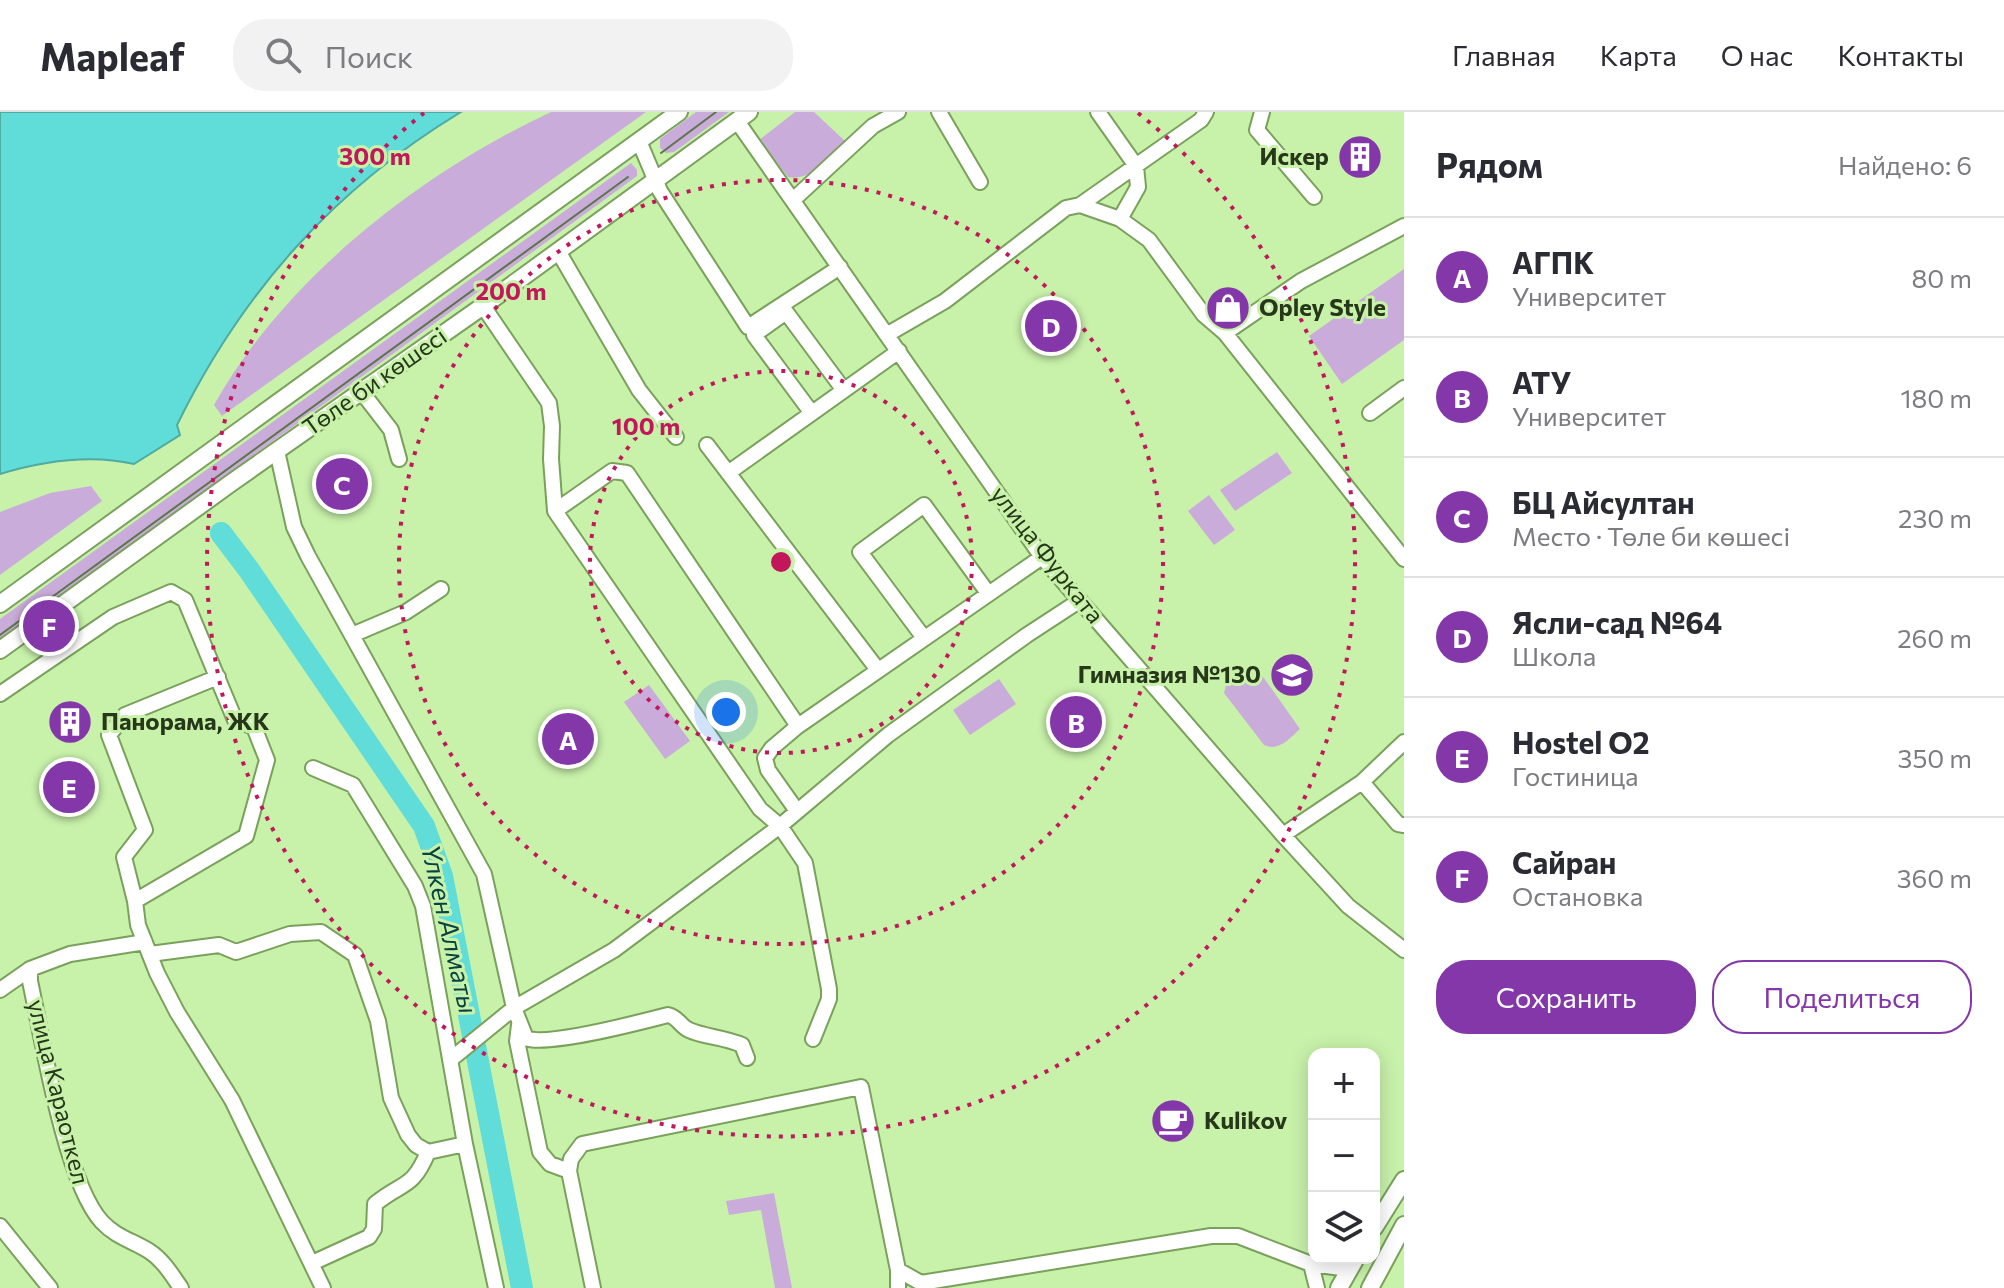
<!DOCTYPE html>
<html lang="ru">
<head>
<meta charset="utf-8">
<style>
	body { margin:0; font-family:Commissioner,sans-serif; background:#f2f2f3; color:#2b2b33 }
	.controls { position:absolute; right:24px; bottom:24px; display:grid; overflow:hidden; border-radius:16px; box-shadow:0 4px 20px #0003 }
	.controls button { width:72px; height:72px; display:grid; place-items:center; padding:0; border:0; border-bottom:2px solid #e1e1e2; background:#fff; color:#2b2b33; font:40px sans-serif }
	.you { position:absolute; left:726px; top:600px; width:28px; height:28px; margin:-20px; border:6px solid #fff; border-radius:50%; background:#1a73e8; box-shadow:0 0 0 12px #1a73e833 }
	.badge { display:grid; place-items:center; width:52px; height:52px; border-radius:50%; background:#8437a8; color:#fff; font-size:26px; font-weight:700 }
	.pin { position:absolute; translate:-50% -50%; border:4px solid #fff; box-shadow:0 2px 8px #0006 }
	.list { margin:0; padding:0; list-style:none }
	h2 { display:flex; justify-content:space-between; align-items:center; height:104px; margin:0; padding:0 32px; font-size:34px }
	h2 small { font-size:26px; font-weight:400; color:#7c7c81 }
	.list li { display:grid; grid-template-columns:52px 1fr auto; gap:24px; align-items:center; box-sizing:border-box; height:120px; padding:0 32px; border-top:2px solid #e1e1e2 }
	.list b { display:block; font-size:30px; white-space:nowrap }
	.list p { margin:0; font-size:26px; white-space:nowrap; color:#7c7c81 }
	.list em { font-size:26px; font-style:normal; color:#7c7c81 }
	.actions { display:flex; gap:16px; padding:24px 32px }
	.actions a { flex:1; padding:18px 0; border:2px solid #8437a8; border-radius:32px; text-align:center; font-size:28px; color:#8437a8 }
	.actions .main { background:#8437a8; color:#fff }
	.icon { flex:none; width:44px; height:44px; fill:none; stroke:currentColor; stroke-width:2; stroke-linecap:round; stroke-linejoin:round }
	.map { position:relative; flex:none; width:1404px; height:1176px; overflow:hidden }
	header { display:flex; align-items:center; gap:48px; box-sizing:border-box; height:112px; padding:0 40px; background:#fff; border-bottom:2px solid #e1e1e2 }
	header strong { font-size:38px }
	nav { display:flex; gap:44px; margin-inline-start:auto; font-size:28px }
	.search { width:560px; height:72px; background:#f2f2f3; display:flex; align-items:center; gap:20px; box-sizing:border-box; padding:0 28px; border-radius:32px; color:#7c7c81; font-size:30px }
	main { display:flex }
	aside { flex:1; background:#fff }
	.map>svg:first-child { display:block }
	.green { fill:#caacdb }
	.water { fill:#60dcd9; stroke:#4faaa0; stroke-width:2 }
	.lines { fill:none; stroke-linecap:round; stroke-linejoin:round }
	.river { stroke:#60dcd9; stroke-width:22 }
	.minor-casing { stroke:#7aa15c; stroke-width:18 }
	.major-casing { stroke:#7aa15c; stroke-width:20 }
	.minor { stroke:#fff; stroke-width:14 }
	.major { stroke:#fff; stroke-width:16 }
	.tram { stroke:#5c754a; stroke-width:2 }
	.ring { fill:none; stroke:#c2185b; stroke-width:4; stroke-dasharray:4 8 }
	.labels { text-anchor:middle; stroke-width:6; stroke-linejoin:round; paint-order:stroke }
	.poi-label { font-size:24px; font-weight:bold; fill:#27371a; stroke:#c8f2aa; text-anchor:start }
	.street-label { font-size:24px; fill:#27371a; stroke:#c8f2aa }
	.water-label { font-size:26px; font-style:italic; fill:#084342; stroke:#c8f2aa }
	.centre { fill:#c2185b; stroke:#c8f2aa; stroke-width:4 }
	.ring-label { font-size:24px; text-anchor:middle; font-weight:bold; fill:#c2185b; stroke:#c8f2aa; stroke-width:6; stroke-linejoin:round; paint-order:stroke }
</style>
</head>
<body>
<header>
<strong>Mapleaf</strong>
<div class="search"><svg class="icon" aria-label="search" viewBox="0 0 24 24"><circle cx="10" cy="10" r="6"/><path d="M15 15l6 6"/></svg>Поиск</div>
<nav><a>Главная</a><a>Карта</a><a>О нас</a><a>Контакты</a></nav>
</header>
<main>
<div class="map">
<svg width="1404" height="1176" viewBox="0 0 1404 1176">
	<rect width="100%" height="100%" fill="#c8f2aa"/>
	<path class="green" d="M551 0H646L222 304 214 293C285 166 421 61 551 0Z
		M696 0H729L674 40 666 41 660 36V27Z
		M795 0H814L845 29C829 44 812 70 788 65L759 28Z
		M631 51 637 58V64L0 528V507Z
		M1404 157V228L1342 272 1309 224Z
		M1277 340 1292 361 1235 399 1220 378Z
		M91 374 102 389 0 463V400L50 381Z
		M1209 383 1235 418 1214 433 1188 399Z
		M1254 552 1300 617C1290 626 1279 640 1264 633L1224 581 1226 573Z
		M999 567 1016 592 970 623 953 598Z
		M649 573 690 629 665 647 624 590Z
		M774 1081 792 1176H775L761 1098 729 1103 726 1089Z"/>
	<path class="water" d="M0 0H461C334 77 242 180 177 313L180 323 134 352C90 342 43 349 0 362Z"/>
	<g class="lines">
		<path class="river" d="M221 421 249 458 424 714 442 764 522 1176"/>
		<g class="minor-casing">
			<path id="minor" d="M939 0 980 70
				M1098 0 1136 54 1138 75 1120 107
				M1262 0 1257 18 1314 85
				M737 9 1042 445 1283 723 1348 794 1404 838
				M639 29 660 79 748 215 840 155
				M793 88 873 14 898 0
				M1080 93 1120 107 1149 128 1204 203 1225 221 1404 447
				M558 139 639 278 676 325
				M483 194 549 291 552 314 551 347 555 399 760 697 780 714 805 751 829 877V887L813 927
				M1225 221 1301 169 1404 114
				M888 222 945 189 1066 96 1080 93 1201 8 1206 0
				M361 279 391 318 399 347
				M811 300 754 223 786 200 843 277
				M1370 301 1404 276
				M707 333 878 558
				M277 339 294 415 308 444 484 762 514 896 526 926C546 935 641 910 668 903 678 905 680 914 689 918 704 925 724 925 742 933L747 946
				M728 361 899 239
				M555 399 612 359 627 361 798 614
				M352 523 406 500 441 477
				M924 526 860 440 924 393 988 481
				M218 565 125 603 109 623 145 718 124 745 135 789 138 813 157 861 177 900 232 988 323 1176
				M0 582 113 505 171 480 185 488 235 608 254 615 267 648 246 724 135 789
				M313 656 353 673 415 774 423 794 465 1032 496 1176
				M1362 670 1398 712 1404 713
				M797 699 768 658 765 646 772 636 798 614 1042 445
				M1283 723 1362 670 1404 630
				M145 830 70 842 30 857V869C42 925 65 1070 102 1110 116 1125 133 1129 149 1139 163 1148 172 1163 181 1176
				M150 842 219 833 236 840 290 822 321 820 355 843 378 909 391 986 408 1023 416 1033 428 1040 465 1032
				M0 878 30 857
				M519 913 517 929 540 1040 550 1052 569 1059 593 1176
				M450 948 514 896 614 838 780 714 888 623 1027 523 1079 489
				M569 1059 571 1047 582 1032 861 975 898 1158V1176
				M0 1114 50 1176
				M312 1151 369 1125 374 1117 375 1092C403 1069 412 1078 428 1040
				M1311 1152 1317 1176
				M898 1158 921 1171 1211 1124H1238L1311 1152 1349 1157"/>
		</g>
		<g class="major-casing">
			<path id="major" d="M0 492 679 0
				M0 538 231 371 483 194 749 0
				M1374 1116 1404 1068
				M1339 1176 1356 1146
				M1370 1176 1404 1113"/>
		</g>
		<use href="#minor" class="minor"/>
		<use href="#major" class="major"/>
		<path class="tram" d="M661 41 716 0
			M0 523 628 65"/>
	</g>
	<g class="ring">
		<circle cx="781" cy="450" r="191"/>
		<circle cx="781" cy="450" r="382"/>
		<path d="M1138 1A574 574 0 1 1 424 1"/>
	</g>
	<defs>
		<g id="building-disc" transform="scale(2.3)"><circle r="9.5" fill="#8437a8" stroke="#c8f2aa"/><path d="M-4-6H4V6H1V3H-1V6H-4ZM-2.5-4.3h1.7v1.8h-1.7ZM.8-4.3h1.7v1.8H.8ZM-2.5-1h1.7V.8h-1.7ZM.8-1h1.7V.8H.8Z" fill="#fff"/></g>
		<g id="shop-disc" transform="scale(2.3)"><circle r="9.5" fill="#8437a8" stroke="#c8f2aa"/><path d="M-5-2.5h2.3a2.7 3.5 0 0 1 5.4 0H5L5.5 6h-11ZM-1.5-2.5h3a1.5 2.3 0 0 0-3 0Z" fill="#fff"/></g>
		<g id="school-disc" transform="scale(2.3)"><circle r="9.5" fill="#8437a8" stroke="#c8f2aa"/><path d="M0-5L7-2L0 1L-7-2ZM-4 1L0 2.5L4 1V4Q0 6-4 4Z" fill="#fff"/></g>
		<g id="cafe-disc" transform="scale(2.3)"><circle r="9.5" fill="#8437a8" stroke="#c8f2aa"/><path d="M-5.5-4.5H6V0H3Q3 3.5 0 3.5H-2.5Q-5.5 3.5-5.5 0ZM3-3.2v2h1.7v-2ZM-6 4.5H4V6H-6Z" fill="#fff"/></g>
	</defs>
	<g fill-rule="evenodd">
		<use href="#building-disc" x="1360" y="45"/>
		<use href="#shop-disc" x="1228" y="196"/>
		<use href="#school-disc" x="1292" y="563"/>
		<use href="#building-disc" x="70" y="610"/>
		<use href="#cafe-disc" x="1173" y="1009"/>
	</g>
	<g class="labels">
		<g class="poi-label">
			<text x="1329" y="53" text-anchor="end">Искер</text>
			<text x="1259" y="204">Opley Style</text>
			<text x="1261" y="571" text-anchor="end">Гимназия №130</text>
			<text x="101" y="618">Панорама, ЖК</text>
			<text x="1204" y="1017">Kulikov</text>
		</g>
		<g class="street-label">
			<text transform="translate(375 270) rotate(-35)" y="8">Төле би көшесі</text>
			<text transform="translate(1047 443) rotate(52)" y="8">улица Фурката</text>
			<text transform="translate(58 980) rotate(76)" y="8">улица Караоткел</text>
		</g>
		<g class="water-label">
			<text transform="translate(449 817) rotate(77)" y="9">Үлкен Алматы</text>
		</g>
	</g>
	<circle cx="781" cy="450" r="12" class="centre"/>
	<g class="ring-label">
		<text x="375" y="53">300 m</text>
		<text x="511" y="188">200 m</text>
		<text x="646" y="323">100 m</text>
	</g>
</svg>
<div class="controls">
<button>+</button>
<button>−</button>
<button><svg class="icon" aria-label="layers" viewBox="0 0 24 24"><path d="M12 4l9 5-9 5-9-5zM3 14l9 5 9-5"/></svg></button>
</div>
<div class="you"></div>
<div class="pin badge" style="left:568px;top:627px">A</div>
<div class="pin badge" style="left:1076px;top:610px">B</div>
<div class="pin badge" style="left:342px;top:372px">C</div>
<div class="pin badge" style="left:1051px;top:214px">D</div>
<div class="pin badge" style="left:69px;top:675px">E</div>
<div class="pin badge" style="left:49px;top:514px">F</div>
</div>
<aside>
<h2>Рядом<small>Найдено: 6</small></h2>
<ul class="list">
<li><span class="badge">A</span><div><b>АГПК</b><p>Университет</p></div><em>80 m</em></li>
<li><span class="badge">B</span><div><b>АТУ</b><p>Университет</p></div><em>180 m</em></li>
<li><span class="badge">C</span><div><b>БЦ Айсултан</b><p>Место · Төле би көшесі</p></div><em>230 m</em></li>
<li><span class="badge">D</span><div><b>Ясли-сад №64</b><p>Школа</p></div><em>260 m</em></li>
<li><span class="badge">E</span><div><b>Hostel O2</b><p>Гостиница</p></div><em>350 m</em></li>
<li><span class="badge">F</span><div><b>Сайран</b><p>Остановка</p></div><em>360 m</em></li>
</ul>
<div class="actions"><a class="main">Сохранить</a><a>Поделиться</a></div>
</aside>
</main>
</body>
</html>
